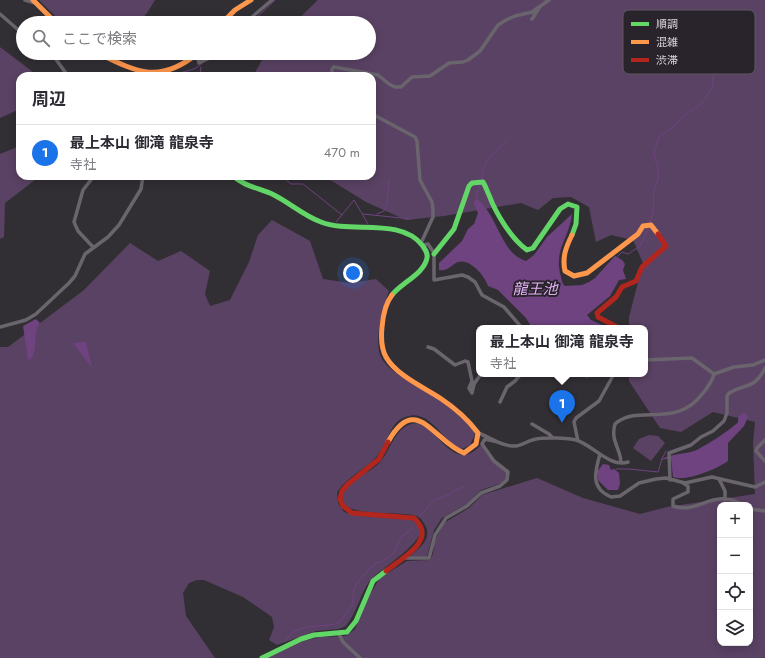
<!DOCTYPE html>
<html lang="ja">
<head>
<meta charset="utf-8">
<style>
	body { margin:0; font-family:Jost,"Noto Sans JP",sans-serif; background:#f2f2f3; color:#2b2b33 }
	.controls { position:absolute; right:12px; bottom:12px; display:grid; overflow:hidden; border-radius:8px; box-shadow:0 2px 10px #0003 }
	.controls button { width:36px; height:36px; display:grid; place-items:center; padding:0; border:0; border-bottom:1px solid #e1e1e2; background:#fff; color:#2b2b33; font:20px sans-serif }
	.you { position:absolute; left:353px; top:273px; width:14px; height:14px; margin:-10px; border:3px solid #fff; border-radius:50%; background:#1a73e8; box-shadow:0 0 0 6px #1a73e833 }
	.badge { display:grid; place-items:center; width:26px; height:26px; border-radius:50%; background:#1a73e8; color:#fff; font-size:13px; font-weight:700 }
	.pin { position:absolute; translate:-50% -33px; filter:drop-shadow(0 1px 2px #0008) }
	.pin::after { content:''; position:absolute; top:21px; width:14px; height:12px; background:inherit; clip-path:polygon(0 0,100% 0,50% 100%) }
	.popup { position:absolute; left:476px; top:325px; width:172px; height:52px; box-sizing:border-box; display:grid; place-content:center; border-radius:8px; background:#fff; filter:drop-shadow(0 1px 3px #0005); font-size:13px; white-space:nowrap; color:#7c7c81 }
	.popup b { font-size:15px; color:#2b2b33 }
	.popup::after { content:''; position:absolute; left:50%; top:100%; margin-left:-8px; border:8px solid transparent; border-top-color:#fff }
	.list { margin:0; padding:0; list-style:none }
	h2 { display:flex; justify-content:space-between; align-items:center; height:52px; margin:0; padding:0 16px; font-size:17px }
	h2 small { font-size:13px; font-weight:400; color:#7c7c81 }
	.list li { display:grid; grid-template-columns:26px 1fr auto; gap:12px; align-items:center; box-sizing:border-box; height:56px; padding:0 16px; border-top:1px solid #e1e1e2 }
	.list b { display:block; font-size:15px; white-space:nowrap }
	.list p { margin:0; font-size:13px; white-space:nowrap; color:#7c7c81 }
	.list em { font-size:13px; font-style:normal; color:#7c7c81 }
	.icon { flex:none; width:22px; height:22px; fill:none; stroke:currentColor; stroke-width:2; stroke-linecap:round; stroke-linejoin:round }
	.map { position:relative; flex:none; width:765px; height:658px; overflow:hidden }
	.search { position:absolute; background:#fff; box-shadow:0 2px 10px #0003; left:16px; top:16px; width:360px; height:44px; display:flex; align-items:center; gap:10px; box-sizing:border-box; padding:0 14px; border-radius:22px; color:#7c7c81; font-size:15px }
	.panel { position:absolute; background:#fff; box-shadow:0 2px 10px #0003; left:16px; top:72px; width:360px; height:108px; border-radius:12px }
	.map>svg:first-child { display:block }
	.green { fill:#5a4264; fill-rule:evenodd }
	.water { fill:#6e4380 }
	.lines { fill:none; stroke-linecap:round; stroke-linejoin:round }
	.stream { stroke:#6e4380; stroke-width:1 }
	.street { stroke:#6a656d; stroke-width:3.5 }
	.fast { stroke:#63d668; stroke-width:5 }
	.slow { stroke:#ff974d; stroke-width:5 }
	.jam { stroke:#b3261e; stroke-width:5 }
	.labels { text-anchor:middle; stroke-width:4; stroke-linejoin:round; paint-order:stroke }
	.water-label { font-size:15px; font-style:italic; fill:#e4b0fa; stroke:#29242b }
	.key { fill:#29242b; stroke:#5e5960; stroke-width:1 }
	.key-label { font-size:11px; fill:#d9d5db }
</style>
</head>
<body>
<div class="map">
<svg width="765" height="658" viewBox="0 0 765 658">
	<rect width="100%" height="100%" fill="#322f34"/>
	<path class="green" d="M39 0H155L147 13 138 23H62Z
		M318 0H765V658H265L299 642 320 637 346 636 355 629 370 594 380 578 407 561 430 560 433 554 434 542 444 523 469 508 482 495 537 478 583 498 640 514 667 507 755 494 753 443 755 422 713 412 681 432 660 428 629 381V374H645V328H629V317L643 263 633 240 611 235 596 242 589 207 571 197 553 198 538 210 521 203 444 216 406 220 366 202 332 181 315 176H372V76H253L266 53H369V23H294ZM720 505H750V643H720Z
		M0 47 33 72V76H20V109L0 118Z
		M20 146V176H40L5 203 4 237 0 239V154Z
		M272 220 310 241 323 279 350 283 376 279 389 291C383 308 371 347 384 362 397 378 421 387 438 398 444 402 449 407 454 412 462 418 471 424 475 434L470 445 462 449C444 443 437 421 419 416 413 414 403 417 398 421 389 429 386 445 378 455 365 470 349 475 337 492L338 503 344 512C364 520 384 514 405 518 453 528 377 569 369 582 361 593 358 608 350 620L346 626 339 629 316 631 277 645 269 640 274 627 272 617 243 597 204 580H197L189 583 183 593 186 616 215 658H0V347H8L84 290 130 243 158 261 181 251 210 271 205 294 210 306 230 300 249 262 258 235Z
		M417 423C441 431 454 474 481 445L506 472V480L502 483 481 490 467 504 442 518 434 530 427 556 411 557 410 556C418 549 432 540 426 527 424 523 421 517 416 516 403 510 329 520 343 491 350 478 372 473 381 461 393 446 395 425 417 423Z
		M649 435 658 436 665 443 651 461 633 448 639 439Z"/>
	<path class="water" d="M476 198C499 216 500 253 526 261L534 255 547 237 572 214C569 240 553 249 561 277 562 281 562 283 565 286L582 285 589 282 595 278 615 256 622 260 625 264 623 270 626 279 619 280 610 296 587 315 591 320 609 328H532L526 318 498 290 488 286C485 276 470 258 458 262 451 265 447 272 439 270V263L462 241 468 229 474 224 478 213 474 204Z
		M36 319 40 323C32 333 39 350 30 360L28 359 23 326Z
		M86 342 92 368 73 343Z
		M744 412 748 417 744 426 728 443V461C717 469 686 482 673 477L671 458 661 460C670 453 683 455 694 451 701 449 735 427 738 422 738 420 738 418 739 416Z
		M603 464 609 465 611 470 614 469 619 473 620 484 618 490H608L598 480 597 472Z"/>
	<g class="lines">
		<path class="stream" d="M251 23 275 0
			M221 54 225 53
			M169 75C179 72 195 72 202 63
			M200 76 201 67
			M282 176 291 184H303L342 215
			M299 179 310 176
			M482 181 483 170 488 159 508 139
			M477 200V192L481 184
			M363 214 411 219
			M377 214 384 211 387 203 389 180
			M336 222 354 200 368 224
			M650 223 653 212 654 190 658 180V168L654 155 655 149 659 137 677 124 682 117 700 105 708 95 713 85V73L710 67 681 41 660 34 661 29
			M617 257 622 252 628 254 640 246 649 228
			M662 459 666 451
			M616 469H629L658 472 662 459
			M419 517 434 500 451 494 453 491 463 487
			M286 640C295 622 323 628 339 623L352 606 354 589 360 579 376 563 381 562 393 554 401 537 411 530 412 526"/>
		<path class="street" d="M25 0 35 3
			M0 14 23 34
			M532 19 539 8
			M249 23 252 17 272 0
			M47 53 55 58 68 76
			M197 54 199 63 220 53
			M332 76V69L334 67 378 75 389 84 395 87H401L412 77 430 76 449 63 463 62 468 60 480 51 498 25 506 20 515 16 532 12 549 0
			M372 110 374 115 415 137 417 141 420 180 432 202 433 210V217L421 243
			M423 245 428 244 434 253V280L462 275 468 277 475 282 482 295 504 307 522 328
			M93 247 78 231 74 222 83 190 94 176
			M0 327 26 320 36 314 69 283 75 276 85 254 108 237 119 225 141 189 143 176
			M428 347 434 349 455 365 465 361 468 362 472 381 469 388 472 393 474 384 481 374
			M645 360 692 358 714 374
			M714 374 734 367 753 365 765 360
			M587 376 588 374
			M558 379 568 374
			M500 402 507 387 515 381 521 374
			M532 424 549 434 553 438
			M478 433C490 437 502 447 516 446 523 445 529 440 536 439 544 437 568 438 576 440 593 445 610 468 628 462
			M765 440 757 448 756 451 765 461
			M578 441 574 422 576 418 599 401 614 374
			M600 454C595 472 590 488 611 497L620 496 639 483 656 479 666 478 685 483 712 477 755 487 765 482
			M621 463C621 449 610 441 615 424 638 403 676 430 703 393 708 387 712 382 714 374
			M719 479 725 491V500
			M670 480 669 453 691 445 701 437 713 431 724 421 727 413V396L729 393C746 383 754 390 765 368
			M683 483 688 486V492L673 499V506C699 515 713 487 743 505
			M750 509 765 511
			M403 558H429L435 535 446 518 467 506 481 493 500 486 507 480 508 472 494 461 482 444 485 439 498 442
			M339 634 343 642 360 658"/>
		<path class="fast" d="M233 176C245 187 260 188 274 195 290 203 304 216 321 222 351 234 400 217 422 245 425 249 428 253 427 258 424 274 401 283 392 295
			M434 254 454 229 469 186 472 183 483 182 484 184C486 187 487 191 489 195 496 214 511 238 527 250L533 248 560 209 568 204 577 207 576 224 572 235
			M262 658 301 639 314 635 347 632 356 621 373 581 386 571"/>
		<path class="slow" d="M33 0 56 23
			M222 23 235 10 251 0
			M98 53C138 73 160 84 198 53
			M572 235C566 247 562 257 565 271L574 276 587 273 638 234 643 226 651 225 658 234
			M388 442C416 391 434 442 464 453L476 444 478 433C467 418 455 408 440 398 423 387 396 375 386 357 381 348 381 337 382 327 383 315 385 304 392 295"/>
		<path class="jam" d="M619 328 598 317 597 313 616 297 622 287 636 281 642 267 666 246 658 234
			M386 571C402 558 438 540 414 518L352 513 343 506 340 499 342 491 348 484 379 459 388 442"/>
	</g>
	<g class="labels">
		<g class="water-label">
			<text x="535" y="294">龍王池</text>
		</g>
	</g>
	<rect x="623" y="10" width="132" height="64" rx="6" class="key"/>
	<rect x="631" y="22" width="18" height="4" fill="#63d668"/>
	<rect x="631" y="40" width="18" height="4" fill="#ff974d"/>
	<rect x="631" y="58" width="18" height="4" fill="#b3261e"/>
	<g class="key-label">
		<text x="656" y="28">順調</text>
		<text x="656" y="46">混雑</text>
		<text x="656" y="64">渋滞</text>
	</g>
</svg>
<div class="controls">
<button>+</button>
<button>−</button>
<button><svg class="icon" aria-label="locate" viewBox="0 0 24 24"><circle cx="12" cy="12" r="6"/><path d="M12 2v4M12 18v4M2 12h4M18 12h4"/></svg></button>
<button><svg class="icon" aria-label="layers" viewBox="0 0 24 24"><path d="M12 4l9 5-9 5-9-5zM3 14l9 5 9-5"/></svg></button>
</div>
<div class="you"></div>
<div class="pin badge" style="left:562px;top:423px">1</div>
<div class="popup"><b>最上本山 御滝 龍泉寺</b>寺社</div>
<div class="search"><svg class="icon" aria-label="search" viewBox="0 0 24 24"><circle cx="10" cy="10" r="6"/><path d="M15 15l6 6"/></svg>ここで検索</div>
<section class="panel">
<h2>周辺<small></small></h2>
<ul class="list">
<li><span class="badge">1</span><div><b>最上本山 御滝 龍泉寺</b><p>寺社</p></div><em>470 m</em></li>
</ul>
</section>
</div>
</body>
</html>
